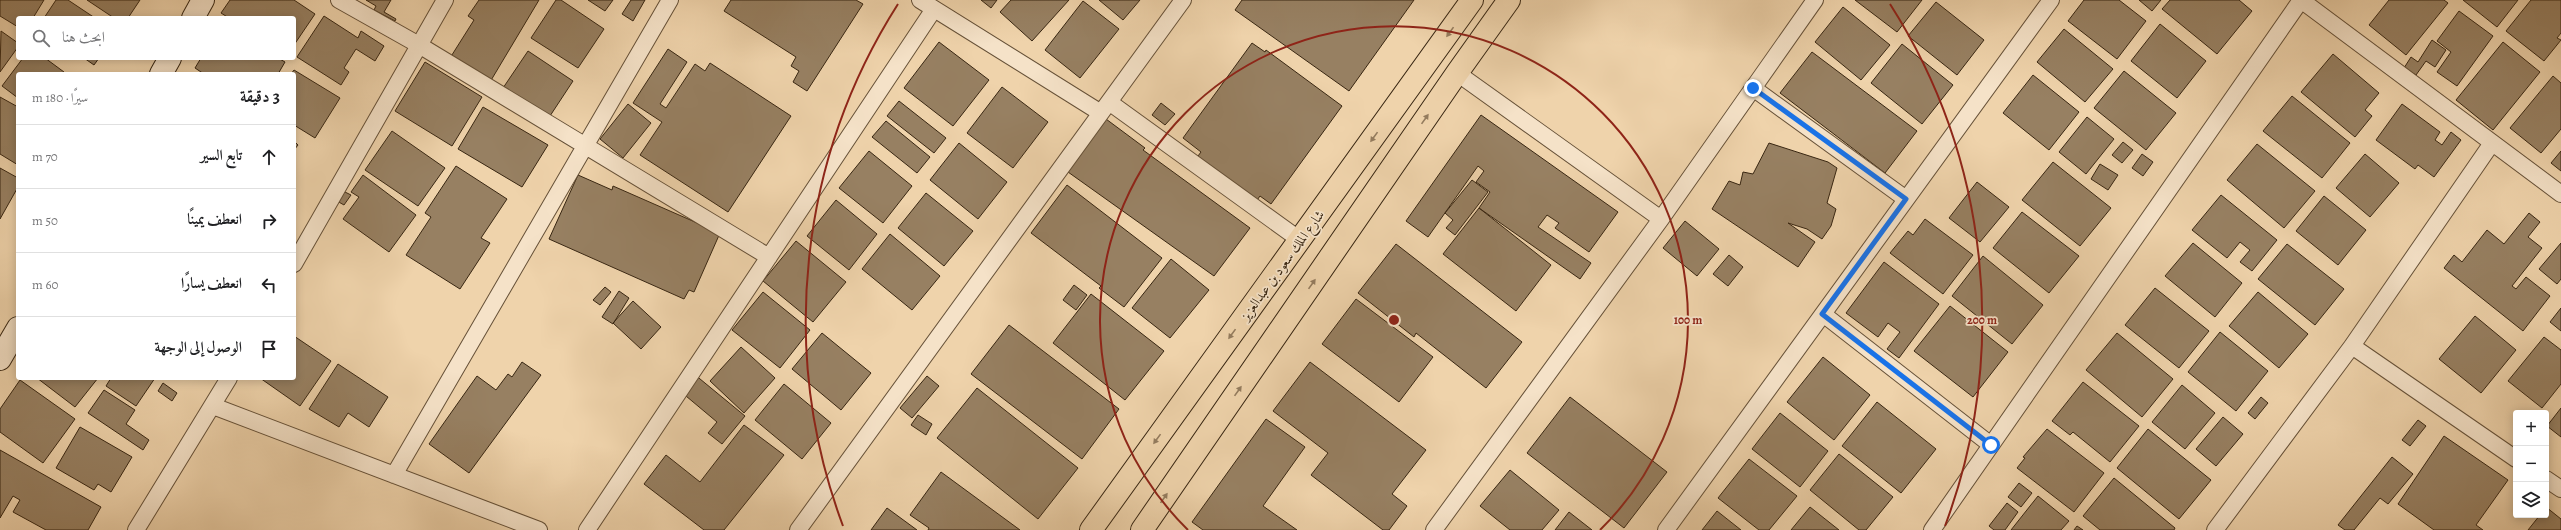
<!DOCTYPE html>
<html lang="ar">
<head>
<meta charset="utf-8">
<style>
	body { margin:0; font-family:Alegreya,Amiri,serif; background:#f2f2f2; color:#202124; direction:rtl }
	.controls { position:absolute; right:12px; bottom:12px; display:grid; overflow:hidden; border-radius:4px; box-shadow:0 2px 10px #0003 }
	.controls button { width:36px; height:36px; display:grid; place-items:center; padding:0; border:0; border-bottom:1px solid #e0e0e0; background:#fff; color:#202124; font:20px sans-serif }
	.stop { position:absolute; width:12px; height:12px; margin:-9px; border:3px solid #1a73e8; border-radius:50%; background:#fff }
	.stop.end { background:#1a73e8; border-color:#fff; box-shadow:0 1px 4px #0008 }
	.list { margin:0; padding:0; list-style:none }
	h2 { display:flex; justify-content:space-between; align-items:center; height:52px; margin:0; padding:0 16px; font-size:17px }
	h2 small { font-size:13px; font-weight:400; color:#757577 }
	.list li { display:grid; grid-template-columns:26px 1fr auto; gap:12px; align-items:center; box-sizing:border-box; height:64px; padding:0 16px; border-top:1px solid #e0e0e0 }
	.list b { display:block; font-size:15px; white-space:nowrap }
	.list em { font-size:13px; font-style:normal; color:#757577 }
	.icon { flex:none; width:22px; height:22px; fill:none; stroke:currentColor; stroke-width:2; stroke-linecap:round; stroke-linejoin:round }
	.map { position:relative; flex:none; width:2561px; height:530px; overflow:hidden; direction:ltr }
	.search { position:absolute; background:#fff; box-shadow:0 2px 10px #0003; left:16px; top:16px; width:280px; height:44px; display:flex; align-items:center; gap:10px; box-sizing:border-box; padding:0 14px; border-radius:4px; color:#757577; font-size:15px }
	.panel { position:absolute; background:#fff; box-shadow:0 2px 10px #0003; left:16px; top:72px; width:280px; height:308px; border-radius:4px; direction:rtl }
	.map>svg:first-child { display:block }
	.building { fill:#978062; stroke:#382612 }
	.lines { fill:none; stroke-linecap:round; stroke-linejoin:round }
	.street-casing { stroke:#665138; stroke-width:18 }
	.secondary-casing { stroke:#382612; stroke-width:24 }
	.primary-casing { stroke:#382612; stroke-width:24 }
	.street { stroke:#f5e2c8; stroke-width:16 }
	.secondary { stroke:#f5e2c8; stroke-width:22 }
	.primary { stroke:#efd3ab; stroke-width:22 }
	.oneway { fill:#947c5e }
	.route { stroke:#1a73e8; stroke-width:5 }
	.ring { fill:none; stroke:#8f2418; stroke-width:2 }
	.labels { text-anchor:middle; stroke-width:3.5; stroke-linejoin:round; paint-order:stroke }
	.street-label { font-size:14px; fill:#382612; stroke:#f5e2c8 }
	.centre { fill:#8f2418; stroke:#f5e2c8; stroke-width:2 }
	.ring-label { font-size:12px; text-anchor:middle; font-weight:bold; fill:#8f2418; stroke:#f5e2c8; stroke-width:3.5; stroke-linejoin:round; paint-order:stroke }
</style>
</head>
<body>
<div class="map">
<svg width="2561" height="530" viewBox="0 0 2561 530">
	<rect width="100%" height="100%" fill="#efd3ab"/>
	<filter id="stains"><feTurbulence type="fractalNoise" baseFrequency=".005" numOctaves="4"/><feColorMatrix values="0 0 0 0 .2 0 0 0 0 .09 0 0 0 0 .02 0 0 0 .5 -.17"/></filter>
	<radialGradient id="worn" r=".72"><stop offset=".6" stop-color="#630" stop-opacity="0"/><stop offset="1" stop-color="#630" stop-opacity=".3"/></radialGradient>
	<path class="building" d="M0 0H44L33 18H18V27L0 16Z
		M56 0H68L95 18H44Z
		M87 0H140L128 18H114Z
		M230 0H294L315 14 294 45V18H229L221 13Z
		M366 0H391L384 12 396 19 395 21 374 10 376 6Z
		M479 0H539L490 82 450 58 474 20 468 16Z
		M556 0H561L604 29 578 68 531 38Z
		M588 0H613L605 11Z
		M631 0H645L633 21 622 14Z
		M731 0H856L863 4 807 91 793 82 799 71 791 66 796 57 724 11Z
		M981 0H997L991 8Z
		M1011 0H1069L1032 41 1000 12Z
		M1099 0H1140L1123 20Z
		M1242 0H1414L1349 91 1235 10Z
		M1855 0H1922L1897 32Z
		M2084 0H2119L2146 21 2117 59 2068 21Z
		M2139 0H2161L2152 11Z
		M2170 0H2239L2252 11 2217 54 2162 9Z
		M2389 0H2444L2448 3 2406 55 2369 25Z
		M2463 0H2518L2497 27Z
		M2531 0H2561V33L2557 38 2561 40 2544 61 2506 31Z
		M1083 1 1119 29 1080 78 1045 50Z
		M1936 2 1984 40 1957 75 1908 36Z
		M1843 7 1890 45 1861 80 1815 42Z
		M2459 11 2493 36 2457 86 2437 72 2451 52 2437 41Z
		M324 16 358 38 361 31 384 46 375 61 356 49 344 68 349 72 341 85 297 57Z
		M2160 24 2206 61 2177 98 2131 61Z
		M2064 29 2113 69 2085 102 2037 62Z
		M1 31 18 43V47L0 72Z
		M2432 40 2446 50 2435 67 2426 61 2416 75 2404 68 2411 57 2418 62Z
		M939 42 989 80 953 126 904 88Z
		M2503 42 2540 72 2493 130 2456 100Z
		M1252 43 1265 52 1266 50 1342 106 1271 204 1260 196 1255 203 1195 160 1201 152 1183 138Z
		M1902 44 1953 85 1922 124 1871 83Z
		M668 49 687 62 660 104 666 108 695 64 705 71 710 63 791 116 728 212 640 155 662 122 633 103Z
		M528 51 573 81 548 119 503 88Z
		M1812 52 1917 131 1885 173 1780 93Z
		M2333 54 2379 93 2365 110 2372 116 2355 137 2301 92Z
		M23 58H45L64 72 62 74H18V98L2 86Z
		M84 58H99L94 65Z
		M201 58H278L285 62 278 74H204L195 68Z
		M425 62 482 97 452 146 395 111Z
		M294 70 340 98 315 138 294 125V74H291Z
		M2124 71 2176 113 2146 150 2094 108Z
		M2033 75 2079 112 2049 150 2003 113Z
		M2553 76 2561 83V129L2541 153 2510 128Z
		M1002 87 1048 122 1013 168 967 133Z
		M2292 96 2350 143 2322 178 2263 131Z
		M0 97 18 107V165L0 154Z
		M899 101 946 138 934 153 887 116Z
		M1161 103 1175 114 1165 125 1152 115Z
		M628 104 651 123 623 158 600 139Z
		M2402 104 2440 132 2435 140 2442 145 2451 132 2461 140 2434 177 2418 165 2415 169 2376 140Z
		M483 107 548 145 522 187 458 149Z
		M1481 115 1618 212 1589 252 1555 228 1559 223 1547 215 1538 227 1591 263 1580 279 1479 208 1490 192 1476 182 1484 171 1478 166 1428 237 1406 221Z
		M2087 117 2114 139 2086 174 2059 152Z
		M1106 119 1145 148 1143 150 1250 228 1214 276 1068 172Z
		M886 121 930 157 917 173 872 137Z
		M392 131 445 168 418 206 365 170Z
		M294 141 298 145 294 150Z
		M2123 142 2133 150 2122 163 2112 155Z
		M959 143 1007 182 978 219 930 180Z
		M1769 143 1828 162 1837 168 1827 203 1836 209 1831 226 1822 239 1807 229 1788 223 1815 242 1798 267 1712 209 1729 181 1740 185 1743 172 1753 174Z
		M2257 144 2315 191 2284 228 2227 180Z
		M869 151 912 186 883 223 839 188Z
		M2561 151V171L2551 163Z
		M2142 154 2153 162 2143 176 2132 168Z
		M2365 154 2399 183 2370 217 2336 188Z
		M2053 162 2111 208 2080 246 2022 200Z
		M2100 164 2118 175 2108 190 2091 179Z
		M456 166 507 199 481 238 490 243 460 289 406 255 431 217 425 213Z
		M0 168 18 178V187L0 219Z
		M363 175 416 215 389 252 343 219 359 197 351 192Z
		M578 175 612 190 613 186 720 233 694 292 689 290 684 299 549 239Z
		M1472 180 1488 192 1455 235 1446 228 1453 220 1445 213Z
		M1977 182 2009 207 1980 242 1949 218Z
		M1067 185 1162 258 1124 307 1099 288 1101 286 1031 233Z
		M343 191 351 195 344 205 337 201Z
		M926 193 973 231 944 266 898 228Z
		M2221 195 2277 240 2252 271 2240 262 2250 250 2240 242 2227 258 2192 230Z
		M2324 196 2366 230 2338 265 2296 231Z
		M836 200 877 234 849 270 807 236Z
		M1479 208 1551 265 1516 311 1443 254Z
		M2022 212 2079 256 2049 293 1993 248Z
		M2529 213 2540 222 2528 237 2542 248 2512 286 2516 289 2526 277 2550 296 2523 331 2444 268 2454 255 2462 262 2487 230 2504 244Z
		M1925 219 1973 255 1943 294 1890 253 1908 231 1913 235Z
		M1685 221 1719 249 1697 276 1663 248Z
		M890 234 940 276 912 310 862 269Z
		M796 241 846 282 813 322 763 281Z
		M2193 243 2242 283 2215 317 2165 276Z
		M2561 243V279L2557 284 2539 269Z
		M1396 244 1522 342 1486 388 1416 333 1414 337 1358 293Z
		M2287 244 2344 289 2315 325 2258 279Z
		M1729 255 1743 267 1728 286 1713 274Z
		M1983 256 2043 305 2012 344 1952 296Z
		M1171 259 1209 290 1170 338 1132 308Z
		M1884 262 1939 304 1899 358 1887 349 1900 332 1888 323 1878 337 1846 313Z
		M1074 285 1087 295 1076 310 1063 300Z
		M605 287 611 292 600 305 593 300Z
		M2155 288 2209 331 2179 368 2125 325Z
		M619 291 629 298 613 324 602 317Z
		M763 292 810 330 780 368 732 330Z
		M2258 292 2308 334 2279 368 2229 326Z
		M1091 294 1164 351 1125 400 1053 343Z
		M1356 299 1433 357 1399 402 1322 344Z
		M633 301 661 327 641 349 613 323Z
		M1950 306 2008 352 1973 397 1914 351Z
		M2561 308V331L2550 322Z
		M2475 316 2516 350 2481 393 2439 359Z
		M1009 325 1119 409 1082 459 971 374Z
		M2220 332 2268 371 2236 411 2188 372Z
		M822 333 871 373 841 410 792 369Z
		M2117 333 2173 379 2142 417 2086 370Z
		M294 336 331 361 300 406 260 378H294Z
		M2544 337 2561 350V384L2542 408 2508 381Z
		M741 347 775 378 744 413 710 381Z
		M1823 357 1870 395 1834 440 1787 402Z
		M522 362 541 375 469 473 429 444 477 376 496 390 508 374 512 377Z
		M1310 362 1426 450 1392 494 1407 506 1389 530H1383L1311 475 1328 453 1273 411Z
		M338 364 388 397 369 427 348 413 339 427 309 409Z
		M694 374 745 416 722 444 708 433 717 422 680 391Z
		M927 376 939 386 912 418 900 408Z
		M37 378H98L75 407Z
		M111 378H155L136 406 106 386Z
		M20 380 75 419 43 463 0 432V409Z
		M2083 382 2139 426 2110 462 2073 432 2070 435 2052 421Z
		M163 383 177 393 172 401 158 391Z
		M784 384 831 423 802 459 755 420Z
		M2182 385 2215 413 2185 449 2152 422Z
		M977 388 1078 468 1038 519 937 438Z
		M104 390 135 410 126 424 149 440 143 450 88 413Z
		M1570 397 1667 472 1624 528 1527 453Z
		M2261 397 2268 403 2255 419 2248 413Z
		M1877 402 1936 449 1901 493 1842 446Z
		M2561 408V437L2547 426Z
		M1780 413 1828 451 1800 487 1752 449Z
		M918 415 932 424 926 435 911 425Z
		M2223 417 2243 434 2216 466 2196 449Z
		M1266 419 1305 447 1263 506 1297 530H1203L1192 522Z
		M2418 420 2426 426 2410 446 2402 440Z
		M744 425 784 455 724 530H704L644 484 666 455 700 482Z
		M80 427 132 457 111 492 98 484 94 490 56 468Z
		M2047 429 2104 473 2074 512 2017 468 2025 458 2023 457Z
		M2148 429 2211 480 2179 519 2117 468Z
		M2444 436 2508 480 2476 525 2483 530H2434L2398 504Z
		M0 450 101 507 88 530H46L13 512 20 500 13 496 0 518Z
		M1839 454 1893 497 1866 530H1859L1810 490Z
		M2392 457 2413 474 2388 504 2380 498 2354 530H2345L2338 525Z
		M1749 459 1797 496 1769 530H1759L1718 498Z
		M1510 470 1559 510 1542 530H1510L1480 506Z
		M941 472 1020 530H928L929 528 910 515Z
		M2114 478 2175 528 2174 530H2100L2083 516Z
		M2019 483 2032 493 2021 507 2008 497Z
		M2038 496 2069 521 2061 530H2011Z
		M2007 503 2018 512 2005 530H1994L1989 526Z
		M1810 507 1839 530H1791Z
		M2546 507 2561 519V530H2528L2540 515H2546Z
		M887 508 917 530H871Z
		M1717 511 1741 530H1702Z
		M1569 512 1592 530H1555Z
		M2077 526 2083 530H2074Z"/>
	<g class="lines">
		<g class="street-casing">
			<path id="street" d="M339 0 419 45 769 257
				M920 0 1101 113
				M2301 0 2561 194
				M1457 73 1661 219
				M1753 88 1906 199
				M1109 102 1300 240
				M294 264 445 0
				M1823 314 1991 445
				M2352 346 2516 459
				M213 406 539 530
				M394 475 670 0
				M2546 479 2561 489
				M136 530 229 378
				M587 530 934 9
				M798 530 1183 0
				M1434 530 1661 219 1815 0
				M1666 530 2051 0
				M1932 530 2301 0
				M2215 530 2352 346 2492 143"/>
		</g>
		<g class="secondary-casing">
			<path id="secondary" d="M193 18 203 0
				M161 74 170 58
				M0 359 18 328"/>
		</g>
		<g class="primary-casing">
			<path id="primary" d="M1091 530 1472 0
				M1142 530 1457 73 1509 0"/>
		</g>
		<use href="#street" class="street"/>
		<use href="#secondary" class="secondary"/>
		<use href="#primary" class="primary"/>
	</g>
	<defs><path id="oneway-solid" d="M-6-.8H1V-3.2L6.5 0L1 3.2V.8H-6Z"/></defs>
	<g class="oneway">
		<use href="#oneway-solid" transform="translate(1450 32) rotate(126)"/>
		<use href="#oneway-solid" transform="translate(1425 119) rotate(-55)"/>
		<use href="#oneway-solid" transform="translate(1374 137) rotate(126)"/>
		<use href="#oneway-solid" transform="translate(1312 284) rotate(-55)"/>
		<use href="#oneway-solid" transform="translate(1232 334) rotate(126)"/>
		<use href="#oneway-solid" transform="translate(1238 391) rotate(-55)"/>
		<use href="#oneway-solid" transform="translate(1157 439) rotate(126)"/>
		<use href="#oneway-solid" transform="translate(1164 498) rotate(-55)"/>
	</g>
	<g class="lines">
		<path class="route" d="M1753 88 1906 199 1822 314 1991 445"/>
	</g>
	<g class="ring">
		<path d="M1188 530A294 294 0 1 1 1600 530"/>
		<path d="M843 526A588 588 0 0 1 898 4M1890 4A588 588 0 0 1 1945 526"/>
	</g>
	<g class="labels">
		<g class="street-label">
			<text transform="translate(1282 265) rotate(-54)" y="5">شارع الملك سعود بن عبدالعزيز</text>
		</g>
	</g>
	<circle cx="1394" cy="320" r="6" class="centre"/>
	<g class="ring-label">
		<text x="1688" y="324">100 m</text>
		<text x="1982" y="324">200 m</text>
	</g>
	<rect width="100%" height="100%" filter="url(#stains)"/>
	<rect width="100%" height="100%" fill="url(#worn)"/>
</svg>
<div class="controls">
<button>+</button>
<button>−</button>
<button><svg class="icon" aria-label="layers" viewBox="0 0 24 24"><path d="M12 4l9 5-9 5-9-5zM3 14l9 5 9-5"/></svg></button>
</div>
<div class="stop" style="left:1991px;top:445px"></div>
<div class="stop end" style="left:1753px;top:88px"></div>
<div class="search"><svg class="icon" aria-label="search" viewBox="0 0 24 24"><circle cx="10" cy="10" r="6"/><path d="M15 15l6 6"/></svg>ابحث هنا</div>
<section class="panel">
<h2>3 دقيقة<small>سيرًا · 180 m</small></h2>
<ul class="list">
<li><svg class="icon" aria-label="ahead" viewBox="0 0 24 24"><path d="M12 20V5M6 11l6-6 6 6"/></svg><div><b>تابع السير</b></div><em>70 m</em></li>
<li><svg class="icon" aria-label="right" viewBox="0 0 24 24"><path d="M7 20v-9h11M14 6l5 5-5 5"/></svg><div><b>انعطف يمينًا</b></div><em>50 m</em></li>
<li><svg class="icon" aria-label="left" viewBox="0 0 24 24"><path d="M17 20v-9H6M10 6l-5 5 5 5"/></svg><div><b>انعطف يسارًا</b></div><em>60 m</em></li>
<li><svg class="icon" aria-label="arrive" viewBox="0 0 24 24"><path d="M6 21V4h12l-3 4 3 4H6"/></svg><div><b>الوصول إلى الوجهة</b></div></li>
</ul>
</section>
</div>
</body>
</html>
